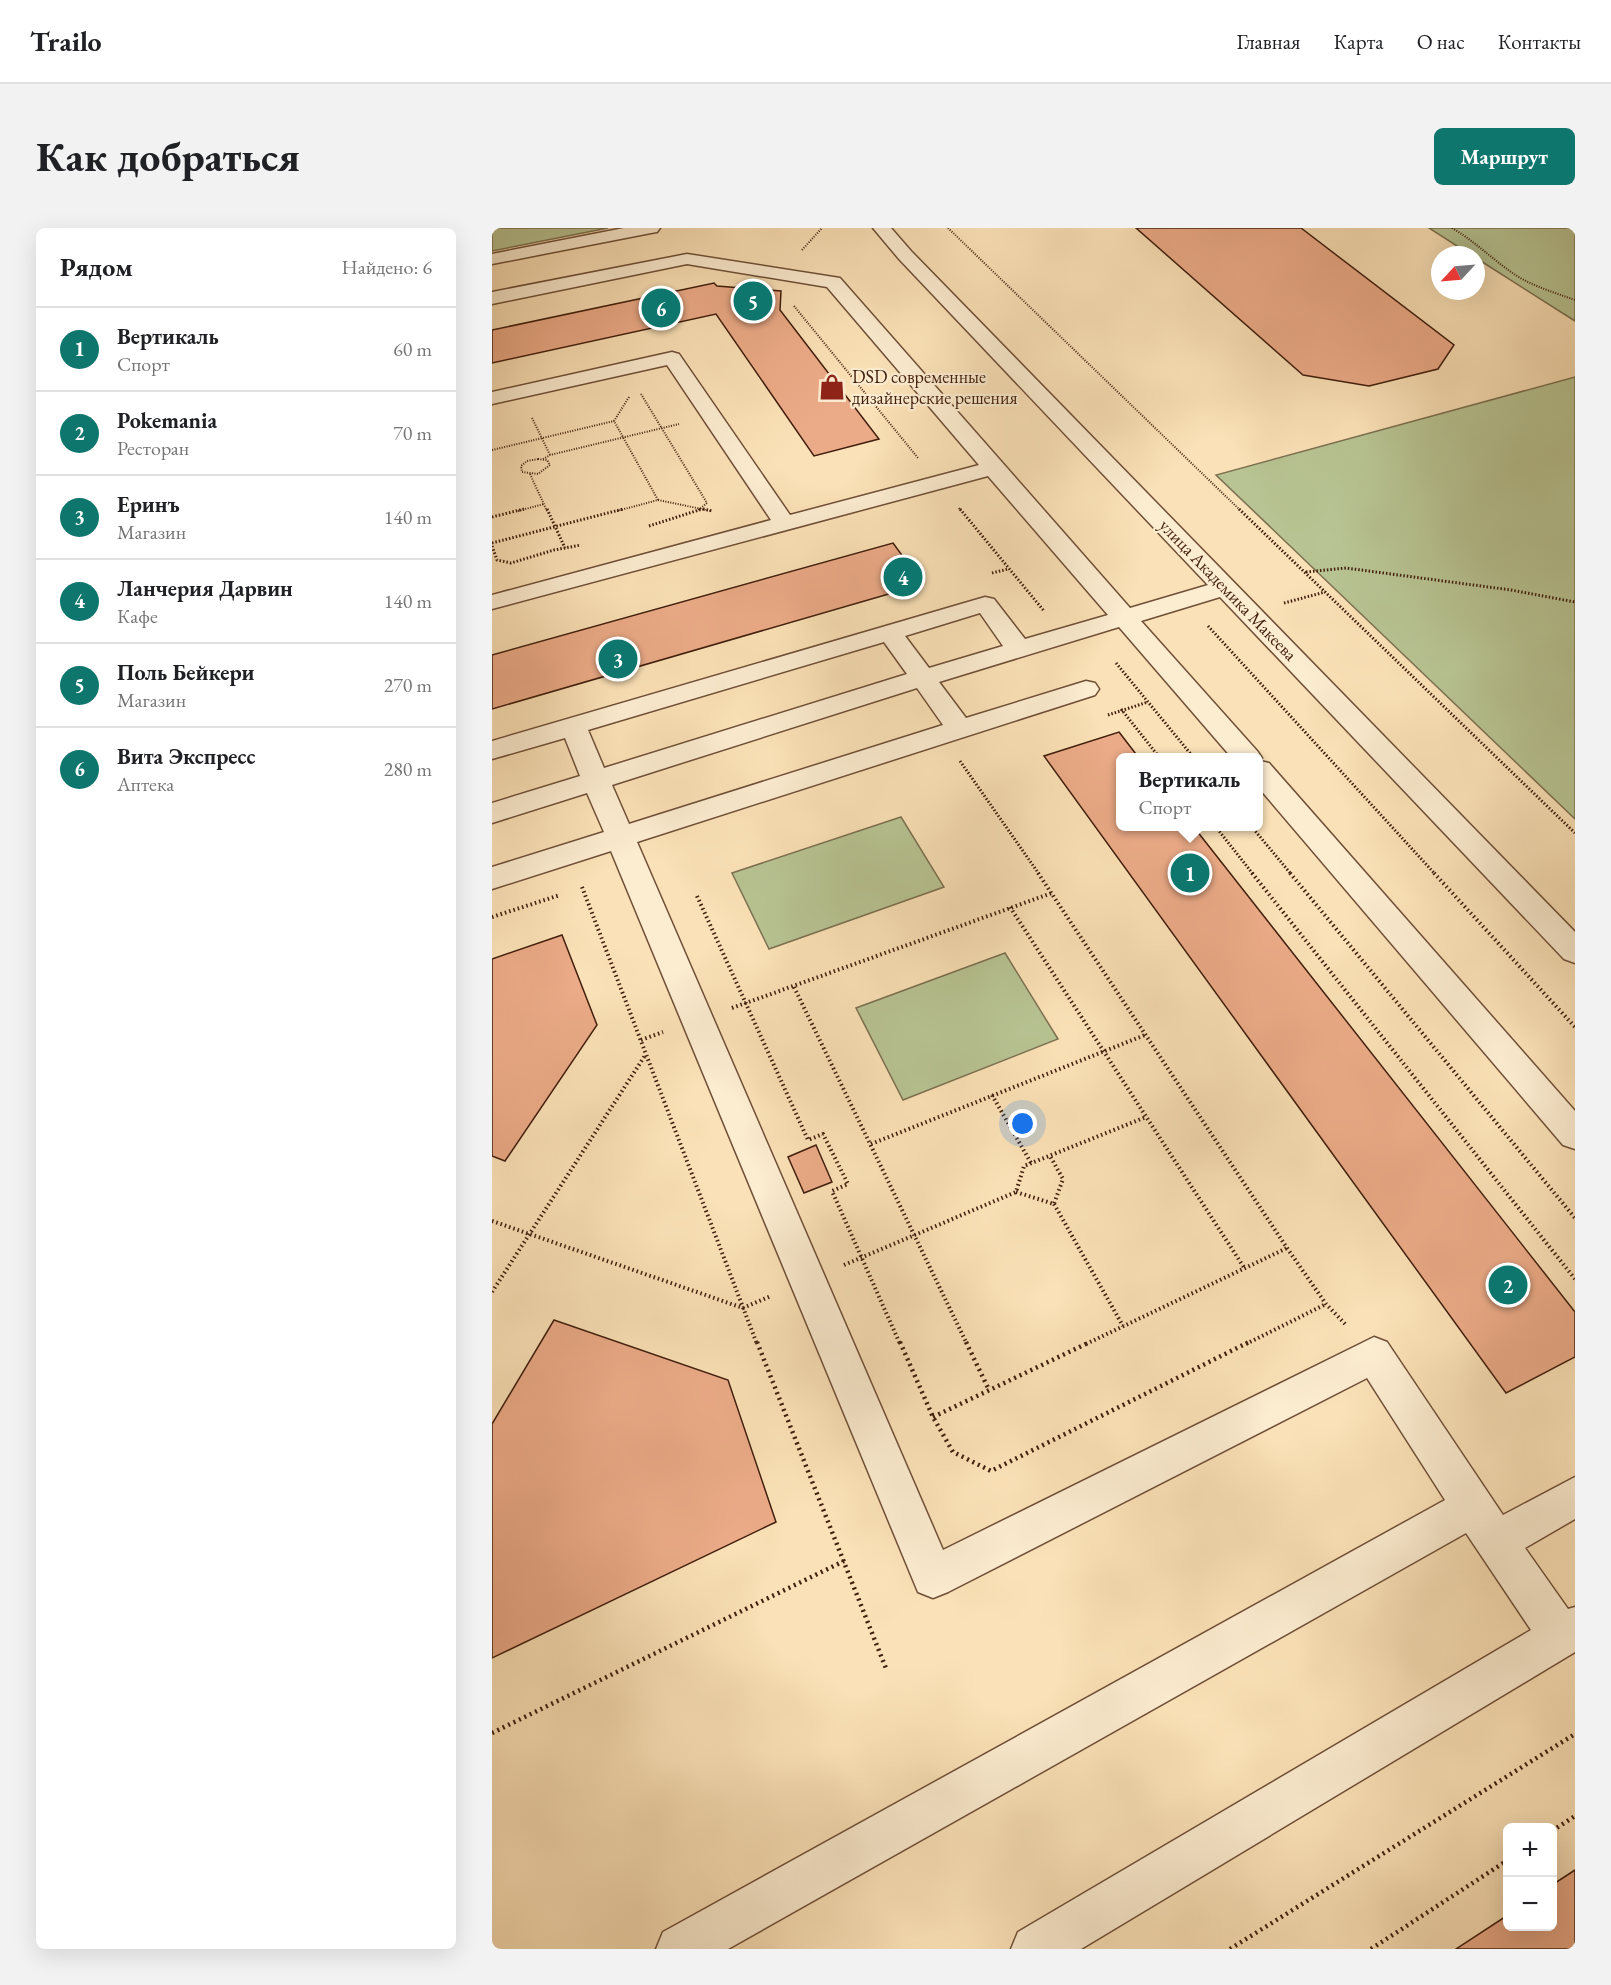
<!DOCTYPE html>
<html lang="ru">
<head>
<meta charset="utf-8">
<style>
	body { margin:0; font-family:"EB Garamond",serif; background:#f2f2f2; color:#202124 }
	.controls { position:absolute; right:18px; bottom:18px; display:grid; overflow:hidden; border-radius:9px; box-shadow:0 6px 24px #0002 }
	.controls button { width:54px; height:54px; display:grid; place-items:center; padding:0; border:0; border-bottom:2px solid #e0e0e0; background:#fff; color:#202124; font:30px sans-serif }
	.compass { position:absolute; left:939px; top:18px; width:54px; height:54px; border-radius:50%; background:#fff; box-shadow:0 6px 24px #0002; rotate:244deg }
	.you { position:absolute; left:531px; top:896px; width:21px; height:21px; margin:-15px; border:4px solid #fff; border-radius:50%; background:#1a73e8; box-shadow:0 0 0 9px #1a73e833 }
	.badge { display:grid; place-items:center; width:39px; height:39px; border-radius:50%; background:#0f766e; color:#fff; font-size:20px; font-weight:700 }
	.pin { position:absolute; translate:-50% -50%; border:3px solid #fff; box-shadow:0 2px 6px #0006 }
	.popup { position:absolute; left:624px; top:525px; width:147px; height:78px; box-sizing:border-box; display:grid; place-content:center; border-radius:9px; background:#fff; filter:drop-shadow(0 2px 4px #0005); font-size:20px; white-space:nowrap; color:#757577 }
	.popup b { font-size:22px; color:#202124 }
	.popup::after { content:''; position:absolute; left:50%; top:100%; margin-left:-12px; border:12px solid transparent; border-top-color:#fff }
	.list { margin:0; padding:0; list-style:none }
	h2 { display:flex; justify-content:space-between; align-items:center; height:78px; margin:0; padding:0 24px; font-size:26px }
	h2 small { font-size:20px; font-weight:400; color:#757577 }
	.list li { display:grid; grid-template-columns:39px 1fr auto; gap:18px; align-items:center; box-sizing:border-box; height:84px; padding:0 24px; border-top:2px solid #e0e0e0 }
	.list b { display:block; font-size:22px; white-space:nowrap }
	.list p { margin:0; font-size:20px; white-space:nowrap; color:#757577 }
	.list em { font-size:20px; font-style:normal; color:#757577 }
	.map { position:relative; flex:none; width:1083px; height:1721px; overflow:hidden; border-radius:9px }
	header { display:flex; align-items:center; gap:36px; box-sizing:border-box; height:84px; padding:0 30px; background:#fff; border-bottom:2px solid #e0e0e0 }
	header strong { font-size:28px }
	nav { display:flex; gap:33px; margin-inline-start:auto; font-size:21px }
	.intro { display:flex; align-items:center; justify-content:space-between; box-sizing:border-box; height:144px; padding:0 36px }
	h1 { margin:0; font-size:42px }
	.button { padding:15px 27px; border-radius:9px; background:#0f766e; color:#fff; font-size:21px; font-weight:700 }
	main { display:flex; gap:36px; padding:0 36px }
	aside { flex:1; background:#fff; border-radius:9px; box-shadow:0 6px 24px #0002 }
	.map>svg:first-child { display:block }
	.green { fill:#b8c493; stroke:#7c7150; stroke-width:1.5 }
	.building { fill:#ecab88; stroke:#401e0c; stroke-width:1.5 }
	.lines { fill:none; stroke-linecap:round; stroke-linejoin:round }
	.minor-casing { stroke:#6f4f37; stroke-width:3 }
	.path-far3 { stroke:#401e0c; stroke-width:2; stroke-dasharray:1 1.5; stroke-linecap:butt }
	.path-far2 { stroke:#401e0c; stroke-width:3; stroke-dasharray:1.5 2; stroke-linecap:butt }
	.path-far1 { stroke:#401e0c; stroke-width:4; stroke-dasharray:1.5 3; stroke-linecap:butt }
	.path { stroke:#401e0c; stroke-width:4.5; stroke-dasharray:2 4; stroke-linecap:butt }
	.minor { fill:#fcecd0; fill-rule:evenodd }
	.labels { text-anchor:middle; stroke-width:4.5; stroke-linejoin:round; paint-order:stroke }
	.far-poi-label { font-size:18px; fill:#401e0c; stroke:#fcecd0; text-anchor:start }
	.far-street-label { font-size:18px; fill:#401e0c; stroke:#fcecd0 }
</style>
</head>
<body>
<header>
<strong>Trailo</strong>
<nav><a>Главная</a><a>Карта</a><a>О нас</a><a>Контакты</a></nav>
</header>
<div class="intro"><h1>Как добраться</h1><a class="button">Маршрут</a></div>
<main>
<aside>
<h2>Рядом<small>Найдено: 6</small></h2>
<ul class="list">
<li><span class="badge">1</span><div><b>Вертикаль</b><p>Спорт</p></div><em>60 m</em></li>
<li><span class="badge">2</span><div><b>Pokemania</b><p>Ресторан</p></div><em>70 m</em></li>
<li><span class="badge">3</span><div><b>Еринъ</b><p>Магазин</p></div><em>140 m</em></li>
<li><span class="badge">4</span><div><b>Ланчерия Дарвин</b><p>Кафе</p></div><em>140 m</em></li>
<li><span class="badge">5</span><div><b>Поль Бейкери</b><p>Магазин</p></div><em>270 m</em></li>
<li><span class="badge">6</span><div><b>Вита Экспресс</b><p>Аптека</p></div><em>280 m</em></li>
</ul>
</aside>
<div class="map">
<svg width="1083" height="1721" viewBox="0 0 1083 1721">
	<rect width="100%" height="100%" fill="#fbe1b7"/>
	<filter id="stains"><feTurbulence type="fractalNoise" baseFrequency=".00333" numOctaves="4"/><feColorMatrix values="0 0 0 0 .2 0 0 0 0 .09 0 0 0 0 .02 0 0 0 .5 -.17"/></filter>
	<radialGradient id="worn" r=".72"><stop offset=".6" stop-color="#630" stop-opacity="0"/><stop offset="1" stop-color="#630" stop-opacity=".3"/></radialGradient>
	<path class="green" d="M0 0H116L0 23Z
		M937 0H1083V93L984 30V27H979Z
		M1083 149V591L724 247Z
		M409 589 452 659 277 721 240 645Z
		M513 725 566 811 411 872 364 780Z"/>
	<path class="building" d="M644 0H809L962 117 946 141 877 158 811 147Z
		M222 55 225 58 289 63 288 82 387 211 322 228 224 86 0 135V102Z
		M401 315 431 356 0 481V427Z
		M627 504 647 530H629V598H701L1083 1084V1129L1014 1165 552 528Z
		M70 707 105 797 13 933 0 928V731Z
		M324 917 340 954 312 965 296 929Z
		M62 1092 236 1152 284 1294 0 1430V1196Z
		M1083 1642V1721H964L1016 1687V1698H1060V1657Z"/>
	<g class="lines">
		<g class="minor-casing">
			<path id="minor" d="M132 0H168L165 4 159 5 0 36V26Z
				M381 0H399L419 23 1083 704V735L1072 731 728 369 649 393 766 524 770 530 768 533 777 535 1083 883V921L1071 917 767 560V530H740L627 399 447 454 474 490 594 453 603 455 607 461 603 467 145 614 451 1322 882 1109 895 1114 1011 1287 1083 1249V1291L1033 1320 1076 1381 1083 1379V1424L589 1721H519L526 1704 1039 1402 974 1305 236 1721H164L171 1704 953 1272 875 1150 456 1364 441 1370 426 1364 119 623 0 661V639L112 604 95 565 0 595V575L88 548 73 510 0 531V513L493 369 502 371 533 411 616 387 496 248 0 381V367L279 292 175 137 0 176V164L180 124 187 126 298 287 487 237 335 59 195 36 0 76V64L195 26 348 50 638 380 716 357 407 31ZM488 385 511 418 437 440 413 408ZM392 414 415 446 112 540 96 502ZM425 460 451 497 137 596 120 557Z"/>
		</g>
		<path class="path-far3" d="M456 0 749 283
			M960 0C984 14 1002 33 1025 48 1043 59 1064 65 1083 72
			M310 22 330 0
			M302 78 426 230
			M149 166 215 275 205 283
			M137 169 122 193 166 272
			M40 190 58 227
			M0 222 122 193
			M46 231 55 232 58 237 46 246 30 244 29 238 35 233Z
			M51 231 58 227 187 196
			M38 246 55 283
			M467 280 469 283
			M26 283 52 276
			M125 283 166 272 219 283"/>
		<path class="path-far2" d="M55 281 73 320
			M211 281 221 283
			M468 281 552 383
			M747 281 1083 605
			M0 289 32 281
			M157 298 210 281
			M0 315 131 281
			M0 318 5 332 19 335 62 322 89 317
			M814 344 854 340 1019 362 1083 374
			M500 345 516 341
			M792 375 833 364
			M716 398 943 646
			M624 435 702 530
			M629 481 668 530
			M616 487 656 474
			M468 533 547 646
			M723 598 761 646
			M759 598 799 646"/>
		<path class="path-far1" d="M546 645 795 1020 834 1076 855 1098
			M760 645 1083 1051
			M798 645 1083 990
			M942 645 1083 799
			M90 659 265 1116
			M205 668 316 912 331 906 356 956 340 963 408 1116
			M518 679 753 1041
			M0 689 68 667
			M302 759 475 1116
			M240 780 560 665
			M149 812 171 804
			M500 867 539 935
			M379 916 653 807
			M524 964 562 976 571 951 558 928
			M562 976 631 1098
			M0 993 251 1080 279 1068
			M352 1037 524 964 532 938 654 889
			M0 1064 154 826
			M594 1116 795 1020
			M754 1116 834 1076"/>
		<path class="path" d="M265 1114 395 1443
			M408 1114 441 1189 461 1224 499 1243 757 1114
			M474 1114 497 1162
			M441 1189 598 1114
			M0 1505 352 1333
			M1060 1603 1083 1588
			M738 1721 1083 1506
			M879 1721 1016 1632"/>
		<use href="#minor" class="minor"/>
	</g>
	<defs>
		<g id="shop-bare" transform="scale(2.07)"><path d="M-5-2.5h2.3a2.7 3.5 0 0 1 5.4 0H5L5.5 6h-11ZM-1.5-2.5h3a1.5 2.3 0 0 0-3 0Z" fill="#8f2418" stroke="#fcecd0" stroke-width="2.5" paint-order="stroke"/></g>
	</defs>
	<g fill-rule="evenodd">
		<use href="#shop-bare" x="340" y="159"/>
	</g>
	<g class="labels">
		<g class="far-poi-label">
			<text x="360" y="155">DSD современные<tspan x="360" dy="21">дизайнерские решения</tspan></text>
		</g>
		<g class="far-street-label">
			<text transform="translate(736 362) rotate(46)" y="6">улица Академика Макеева</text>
		</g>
	</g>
	<rect width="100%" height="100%" filter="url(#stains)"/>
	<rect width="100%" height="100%" fill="url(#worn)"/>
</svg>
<div class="controls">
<button>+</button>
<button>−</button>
</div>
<svg class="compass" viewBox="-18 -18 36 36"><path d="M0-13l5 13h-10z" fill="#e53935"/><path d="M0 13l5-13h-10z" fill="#757577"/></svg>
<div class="you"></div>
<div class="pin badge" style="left:698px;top:645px">1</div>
<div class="popup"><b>Вертикаль</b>Спорт</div>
<div class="pin badge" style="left:1016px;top:1057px">2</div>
<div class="pin badge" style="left:126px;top:431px">3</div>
<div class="pin badge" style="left:411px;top:349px">4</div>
<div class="pin badge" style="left:261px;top:73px">5</div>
<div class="pin badge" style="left:169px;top:80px">6</div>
</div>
</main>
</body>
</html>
